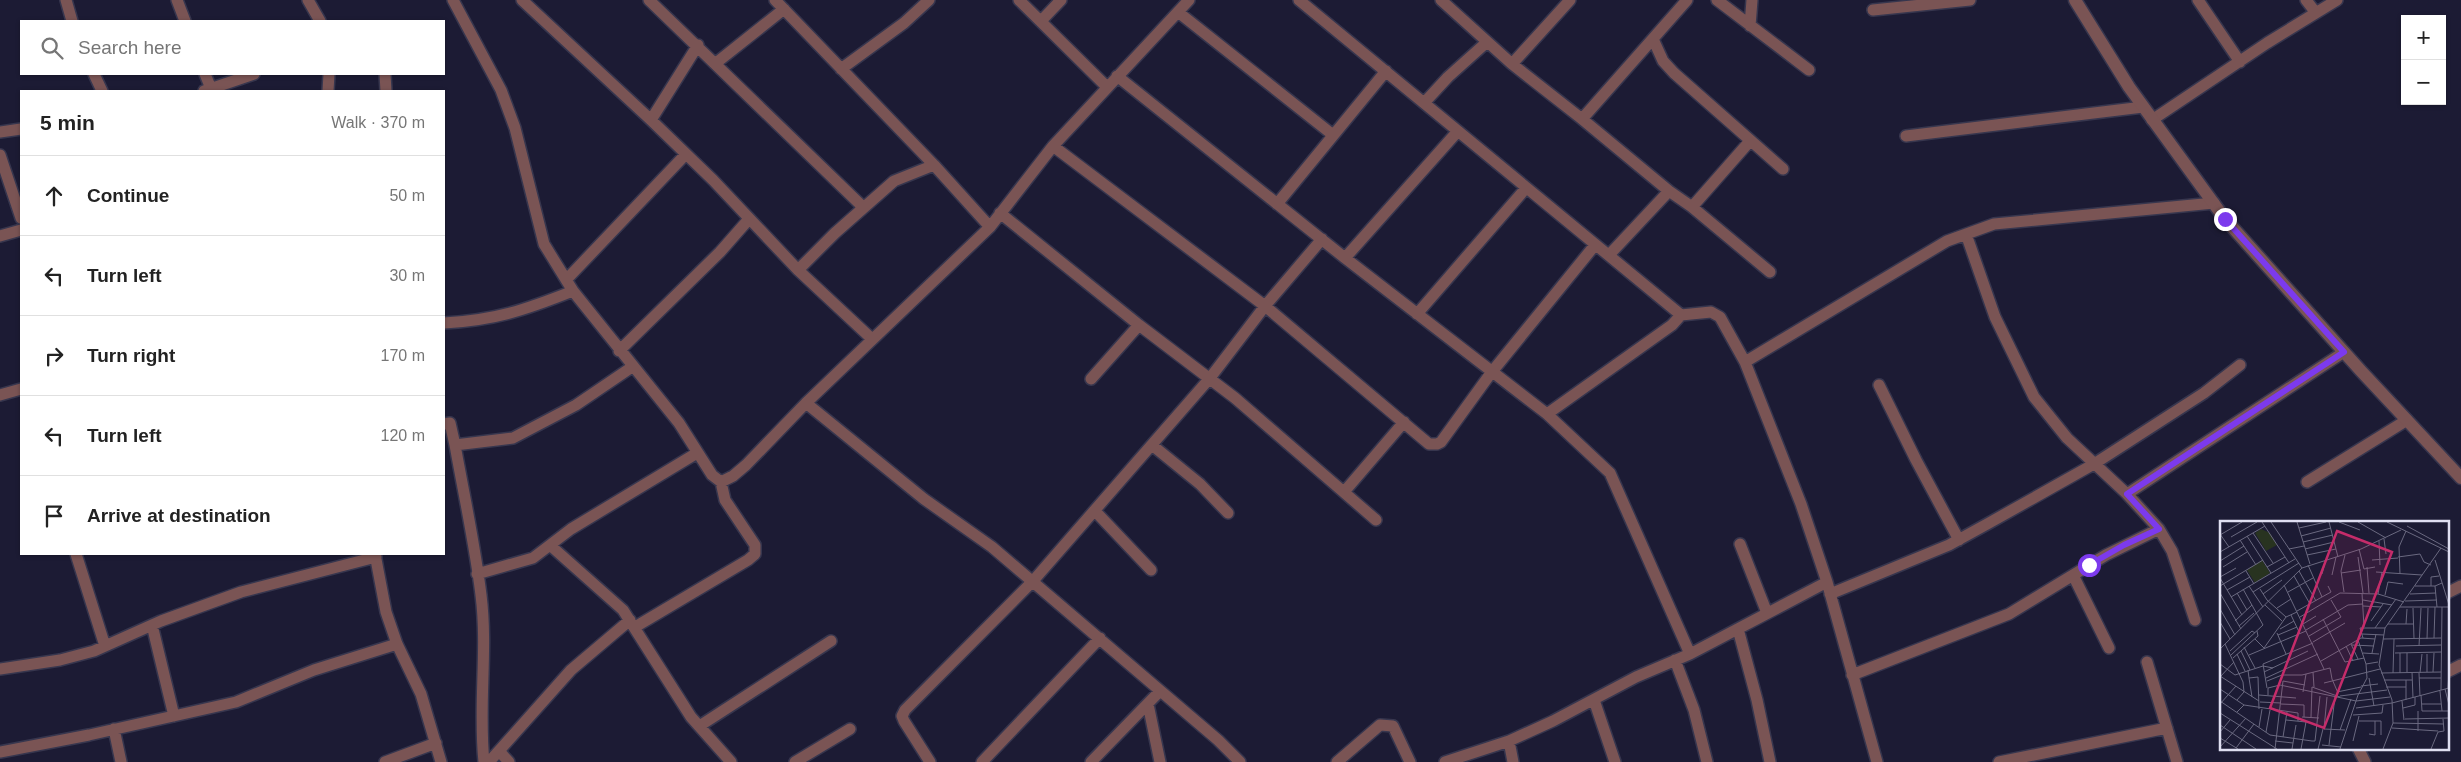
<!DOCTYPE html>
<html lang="en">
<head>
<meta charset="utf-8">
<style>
	body { margin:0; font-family:Helvetica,sans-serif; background:#f2f2f2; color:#222 }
	.controls { position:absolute; right:15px; top:15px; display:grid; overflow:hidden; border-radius:0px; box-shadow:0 1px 4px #0004 }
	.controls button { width:45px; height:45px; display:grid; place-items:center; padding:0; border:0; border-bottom:1px solid #e0e0e0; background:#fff; color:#222; font:25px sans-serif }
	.stop { position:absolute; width:15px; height:15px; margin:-11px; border:4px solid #7c3aed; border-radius:50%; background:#fff }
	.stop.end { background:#7c3aed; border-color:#fff; box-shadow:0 1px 5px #0008 }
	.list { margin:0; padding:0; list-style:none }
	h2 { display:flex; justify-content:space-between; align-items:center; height:65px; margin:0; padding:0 20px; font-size:21px }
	h2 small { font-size:16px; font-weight:400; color:#767676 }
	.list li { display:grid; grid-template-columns:32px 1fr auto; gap:15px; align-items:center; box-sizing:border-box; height:80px; padding:0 20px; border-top:1px solid #e0e0e0 }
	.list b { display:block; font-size:19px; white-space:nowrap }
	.list em { font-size:16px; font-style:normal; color:#767676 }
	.icon { flex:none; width:28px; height:28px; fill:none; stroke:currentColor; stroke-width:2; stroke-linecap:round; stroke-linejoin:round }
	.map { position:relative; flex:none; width:2461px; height:762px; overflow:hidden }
	.search { position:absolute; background:#fff; box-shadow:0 1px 4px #0004; left:20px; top:20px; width:425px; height:55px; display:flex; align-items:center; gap:12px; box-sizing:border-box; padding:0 18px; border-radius:0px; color:#767676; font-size:19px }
	.panel { position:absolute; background:#fff; box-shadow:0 1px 4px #0004; left:20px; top:90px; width:425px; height:465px; border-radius:0px }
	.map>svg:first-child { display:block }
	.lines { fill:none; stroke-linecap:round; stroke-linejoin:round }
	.minor-casing { stroke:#37364e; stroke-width:14 }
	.tertiary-casing { stroke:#37364e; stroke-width:15 }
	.minor { stroke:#7a5454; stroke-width:11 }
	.tertiary { stroke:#7a5454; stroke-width:12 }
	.route { stroke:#7c3aed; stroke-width:6 }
	.inset-road { fill:none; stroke:#6a6980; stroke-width:1 }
	.view { fill:#c52c6a; fill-opacity:0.15; stroke:#c52c6a; stroke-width:2.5 }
	.inset-edge { fill:none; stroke:#dfdff1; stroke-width:2.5 }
</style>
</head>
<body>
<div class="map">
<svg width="2461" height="762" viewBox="0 0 2461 762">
	<rect width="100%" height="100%" fill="#1c1b34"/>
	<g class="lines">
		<g class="minor-casing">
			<path id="minor" d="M66 0 72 21
				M177 0 185 21
				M308 0 320 21
				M453 0 501 90 515 128 544 244 573 291 679 423 712 475 721 482 725 500 755 545V554L748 560 635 627
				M522 0 651 120 713 180 798 270 872 339
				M649 0 863 207
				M775 0 934 165 990 227
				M1019 0 1107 87
				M1299 0 1681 315
				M1441 0 1512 64 1582 119 1687 0
				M1717 0 1809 70
				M2198 0 2240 62
				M2306 0 2316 13
				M1873 10 1970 0
				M1178 12 1333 135
				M1041 21 1061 0
				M1750 26 1752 0
				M1653 39 1663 61 1674 73 1783 169
				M716 63 784 9
				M1512 64 1570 0
				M841 69 904 23 929 0
				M94 74 102 91
				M205 74 212 91
				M385 74 386 91
				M1117 76 1345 258 1547 414 1610 473 1690 654
				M204 91 254 74
				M328 91 329 74
				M1424 103 1448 77 1487 42
				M1582 119 1669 191 1692 207 1750 141
				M651 120 698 45
				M2152 120 2267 43 2337 0
				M0 132 21 129
				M1906 136 2143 107
				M1053 146 1265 306 1429 444H1437L1441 442 1491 373 1595 245
				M0 155 21 218
				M1277 204 1386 71
				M1692 207 1770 272
				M1000 213 1139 325 1235 398 1376 520
				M1966 234 1995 317 2034 397 2067 438 2127 494
				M0 236 21 230
				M1609 255 1669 191
				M1345 258 1458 131
				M798 270 835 233 894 181 934 165
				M566 280 686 154
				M1417 314 1526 188
				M444 323C496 320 525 310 573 291
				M619 351 720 252 749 219
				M1745 362 1947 241 1994 224 2214 203
				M1091 379 1139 325
				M1879 385 1916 460 1959 540
				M0 395 21 389
				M806 403 924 499 992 547 1218 740 1240 762
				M1547 414 1672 325 1681 315 1711 312 1720 317 1745 362 1801 504 1827 582 1877 762
				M444 424 450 423 455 445C464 495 475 545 481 595 488 651 478 707 484 762
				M455 445 513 438 576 405 632 367
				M1152 445 1200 484 1228 513
				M721 482 733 476 746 465 806 403 990 227 1053 146 1189 0
				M2307 482 2407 420
				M1344 492 1404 422
				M1095 511 1151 570
				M1740 544 1767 613
				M551 546 623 610 691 717 731 762
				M76 554 105 646
				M375 554 386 612 397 644 421 694 441 762
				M477 574 533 558 571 529 697 453
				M2073 575 2109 648
				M2447 593 2461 586
				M1830 594 1949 545 1989 523 2094 464 2204 393 2240 365
				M2195 620 2172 551 2159 529 2127 494 2344 352
				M152 625 174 716
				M1738 629 1757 700 1770 762
				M1675 660 1694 710 1707 762
				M2147 662 2177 762
				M0 669 60 660 94 651 161 621 241 592 376 557
				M2447 672 2461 665
				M1852 675 2009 614 2106 555 2159 529
				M1594 700 1615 762
				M1148 704 1160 762
				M701 725 831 641
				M114 729 121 762
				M1509 741 1513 762
				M2358 748 2365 762
				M0 752 89 735 236 702 314 670 397 644
				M500 752 509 762
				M385 762 436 743
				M489 762 571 670 630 620
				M795 762 850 729
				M930 762 904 721 902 716 905 710 1033 581 1210 378 1265 306 1322 239
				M982 762 1100 638
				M1091 762 1160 691
				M1337 762 1380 725 1393 726 1410 762
				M1445 762 1509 741 1553 721 1636 677 1690 654 1827 582
				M1999 762 2167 728"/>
		</g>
		<g class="tertiary-casing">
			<path id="tertiary" d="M2075 0 2129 87 2225 219 2361 371 2461 478"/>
		</g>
		<use href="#minor" class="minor"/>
		<use href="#tertiary" class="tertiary"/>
	</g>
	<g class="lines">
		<path class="route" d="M2089 565 2124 545 2159 529 2127 494 2344 352 2225 219"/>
	</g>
	<g transform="translate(2220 521)">
		<rect width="229" height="229" fill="#1c1b34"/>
		<path d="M41 8 50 12 57 24 46 30 35 12Z" fill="#283320"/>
		<path d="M42 39 50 52 35 62 27 49Z" fill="#283320"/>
		<path class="inset-road" d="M42 1 69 42M51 1 82 47M77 1 90 43M109 1 118 36M119 1 140 9M138 1 166 17M167 1 229 31M187 5 229 28M79 7 106 1M33 12 53 42M0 13 9 26M0 14 22 1M27 15 51 52M81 15 111 7M11 16 37 1M164 18 166 33M20 19 36 44M159 20 160 44M83 21 113 14M69 28 84 25M85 28 114 21M139 28 144 48 155 46M0 31 45 5M87 34 116 28M138 36 143 72M178 36 200 33 204 41 211 44M152 39 178 37M215 39 229 84M0 40 24 25M3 46 27 31M47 46 65 36M147 46 149 72M26 50 34 63M79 50 96 80M156 51 202 54M121 52 141 49M102 53 106 38M180 53 179 26 186 10M112 54 116 36M74 55 90 83M0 56 16 47M0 57 22 94M64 64 104 148M0 65 43 39M29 65 43 86M195 65H215M211 65V56L219 55M40 68 47 79 66 96 77 91M7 69 30 56M33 71 79 42M68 71 93 57M124 71 121 50 125 34M0 72 21 108M17 72 27 89M142 72 144 106M43 73 62 59M158 73 162 51M190 73 216 72M165 74 168 61 183 63M11 76 75 38M102 76 111 71 108 65M143 79 172 84M185 80 217 79M45 84 62 100M143 85 161 86M180 86H229M217 86 215 65 222 62M57 87 71 78M193 87 194 118M0 88 15 114M77 90 102 76 88 44M71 94 80 113M80 96 120 72 158 73 184 81M103 98 125 141 144 137M15 100 32 84M151 100 163 83M0 101 10 118M83 103 96 95M168 103H193M186 103 187 88M19 105 34 92M155 107 176 78M60 108 74 100M86 109 128 84 143 83M57 112 66 133M142 113 164 114M58 114 77 106M89 115 121 96 111 79M143 117 140 107H165M214 117 215 86M35 118 44 127 66 96M163 118 221 117M207 118 208 87M138 119 146 143M93 121 125 102M5 123 23 161 24 171 17 179M131 123 138 138M132 124 154 125M126 125 133 140M176 125 221 124M199 125 201 87M24 126 35 147M0 128 82 47 141 28 181 9M10 130 32 110 35 112M21 130 30 149M143 132 159 133M152 132 156 113M175 132 222 131M180 132V152M17 133 25 150M11 134 43 104 23 68M29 134 86 110M13 137 38 115 37 110M101 140 141 117 155 118M0 143 15 154 43 145 53 147M28 149 29 157 38 156 39 188M44 151 88 130M93 151 94 166M187 151V132M192 151 193 177M207 151V133M213 151 214 132M161 152 221 151M173 152 174 118M199 152 200 175M200 152 202 133M0 155 39 180M0 156 14 141M29 157 32 176M46 157 98 133M149 157 154 185M199 157H221M112 158 118 172M164 159H192M186 159V179M47 160 62 154H82L110 147 112 158M104 162 160 148M141 165 158 163M166 166H186M47 167 43 143 93 122M228 167 229 150M0 168 24 184 17 191M225 168 229 184M221 169 222 86M220 170 222 190M83 171 86 153M117 171 141 166M39 174 76 177M48 174V167L60 164 136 180 170 176M201 174 202 190H229M120 175 167 169M107 176 104 208 125 209M0 180 50 214 92 220H95L100 175M182 180 184 199M40 181 61 182M0 183 16 165M61 183 84 184V196M202 183H221M24 184 78 192V200M136 187 172 182 229 167M183 187 195 184V176M198 190V210M0 192 57 228M133 194 162 192 163 184M82 196 99 197M91 196 92 166 120 176M185 198 229 197M66 199 86 201 81 228M139 200H161V214M173 202 224 203M0 204 36 228M39 206 42 188M172 207 218 210M120 209 131 178M0 211 10 199M46 211 50 189M149 213 155 214V200M63 216 67 191M0 217 18 228M55 220 73 222M133 220 139 195M102 224 121 226M109 224 115 176M0 226 26 197M16 227 34 203M55 228 63 160 85 164M72 228 76 204M98 228 103 208M120 228 138 174 147 157 146 143 158 141M163 228 173 202 172 179 159 144 165 107 221 27M211 228 218 211 224 210 223 198"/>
		<path class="view" d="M117 10 172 31 104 207 50 187Z"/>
		<rect width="229" height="229" class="inset-edge"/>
	</g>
</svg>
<div class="controls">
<button>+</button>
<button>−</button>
</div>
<div class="stop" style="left:2089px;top:565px"></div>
<div class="stop end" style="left:2225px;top:219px"></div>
<div class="search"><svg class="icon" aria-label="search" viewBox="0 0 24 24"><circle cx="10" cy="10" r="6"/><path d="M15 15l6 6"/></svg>Search here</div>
<section class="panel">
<h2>5 min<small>Walk · 370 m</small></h2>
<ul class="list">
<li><svg class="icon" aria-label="ahead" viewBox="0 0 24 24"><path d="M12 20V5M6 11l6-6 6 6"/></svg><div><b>Continue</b></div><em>50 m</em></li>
<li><svg class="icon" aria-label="left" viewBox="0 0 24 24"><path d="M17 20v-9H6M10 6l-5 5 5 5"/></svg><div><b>Turn left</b></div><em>30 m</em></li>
<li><svg class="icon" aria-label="right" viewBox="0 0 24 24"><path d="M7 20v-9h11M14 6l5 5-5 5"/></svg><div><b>Turn right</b></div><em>170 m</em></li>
<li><svg class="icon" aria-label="left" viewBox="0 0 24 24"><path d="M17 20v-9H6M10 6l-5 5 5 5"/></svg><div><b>Turn left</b></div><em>120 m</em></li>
<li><svg class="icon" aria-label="arrive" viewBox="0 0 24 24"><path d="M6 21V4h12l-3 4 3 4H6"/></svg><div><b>Arrive at destination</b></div></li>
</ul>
</section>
</div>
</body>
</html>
